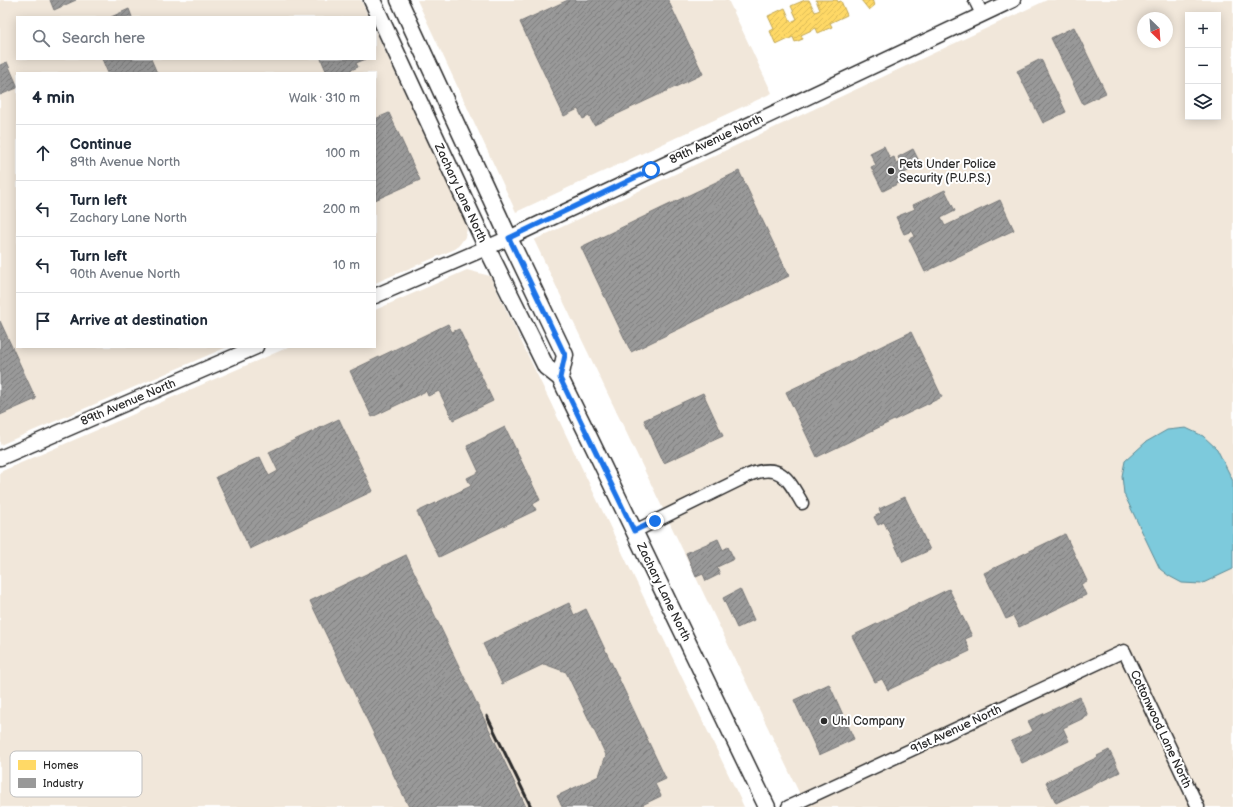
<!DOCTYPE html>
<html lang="en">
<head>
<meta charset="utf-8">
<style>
	body { margin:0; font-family:"Balsamiq Sans",sans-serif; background:#f6f6f7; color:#1f2937 }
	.controls { position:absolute; right:12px; top:12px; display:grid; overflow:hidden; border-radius:0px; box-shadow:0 2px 10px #0003 }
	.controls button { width:36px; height:36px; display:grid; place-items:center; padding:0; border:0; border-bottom:1px solid #e0e1e3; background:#fff; color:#1f2937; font:20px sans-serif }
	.compass { position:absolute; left:1137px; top:12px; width:36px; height:36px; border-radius:50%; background:#fff; box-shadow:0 2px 10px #0003; rotate:155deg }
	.stop { position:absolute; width:12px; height:12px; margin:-9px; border:3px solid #1a73e8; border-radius:50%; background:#fff }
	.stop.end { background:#1a73e8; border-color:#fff; box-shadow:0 1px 4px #0008 }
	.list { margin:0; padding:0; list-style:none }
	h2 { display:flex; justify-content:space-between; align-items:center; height:52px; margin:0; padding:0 16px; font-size:17px }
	h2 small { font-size:13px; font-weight:400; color:#747a83 }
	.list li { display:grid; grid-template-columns:26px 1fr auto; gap:12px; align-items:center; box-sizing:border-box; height:56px; padding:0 16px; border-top:1px solid #e0e1e3 }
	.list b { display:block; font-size:15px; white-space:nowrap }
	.list p { margin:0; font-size:13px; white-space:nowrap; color:#747a83 }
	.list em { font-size:13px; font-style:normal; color:#747a83 }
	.icon { flex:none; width:22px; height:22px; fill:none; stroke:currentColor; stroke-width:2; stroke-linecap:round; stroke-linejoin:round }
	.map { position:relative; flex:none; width:1233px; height:807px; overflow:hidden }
	.search { position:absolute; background:#fff; box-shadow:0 2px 10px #0003; left:16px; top:16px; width:360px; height:44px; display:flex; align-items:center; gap:10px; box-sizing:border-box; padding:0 14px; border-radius:0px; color:#747a83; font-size:15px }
	.panel { position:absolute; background:#fff; box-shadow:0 2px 10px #0003; left:16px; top:72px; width:360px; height:276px; border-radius:0px }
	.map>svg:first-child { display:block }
	.built { fill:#f1e7da; fill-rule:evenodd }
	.water { fill:#7dcadc; stroke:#5c8a95 }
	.homes { fill:url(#homes-hatch); stroke:#bfa554 }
	.industry { fill:url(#industry-hatch); stroke:#787878 }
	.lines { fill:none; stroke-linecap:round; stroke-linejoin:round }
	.minor-casing { stroke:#2b2b2b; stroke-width:15 }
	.tertiary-casing { stroke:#2b2b2b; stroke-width:17 }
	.secondary-casing { stroke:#2b2b2b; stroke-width:19 }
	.minor { stroke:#fff; stroke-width:12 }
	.tertiary { stroke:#fff; stroke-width:14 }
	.secondary { stroke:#fff; stroke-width:16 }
	.rail { stroke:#2b2b2b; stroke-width:3 }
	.route { stroke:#1a73e8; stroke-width:5 }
	.poi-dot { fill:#2b2b2b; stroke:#fff; stroke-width:1.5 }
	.labels { text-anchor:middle; stroke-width:4; stroke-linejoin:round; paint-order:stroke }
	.street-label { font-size:12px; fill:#2b2b2b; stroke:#fff }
	.poi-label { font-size:12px; fill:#2b2b2b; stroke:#fff; text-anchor:start }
	.key { fill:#fff; stroke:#bfbfbf; stroke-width:1 }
	.key-label { font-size:11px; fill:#2b2b2b }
</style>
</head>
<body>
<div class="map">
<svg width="1233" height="807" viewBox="0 0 1233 807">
	<defs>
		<pattern id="homes-hatch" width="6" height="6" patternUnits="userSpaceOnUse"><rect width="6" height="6" fill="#ffd966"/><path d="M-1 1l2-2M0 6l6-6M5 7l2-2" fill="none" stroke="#dbba59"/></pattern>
		<pattern id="industry-hatch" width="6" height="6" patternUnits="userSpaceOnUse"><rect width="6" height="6" fill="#999"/><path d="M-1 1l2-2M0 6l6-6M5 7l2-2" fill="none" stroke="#7d7d7d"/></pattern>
	</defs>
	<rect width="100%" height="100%" fill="#fff"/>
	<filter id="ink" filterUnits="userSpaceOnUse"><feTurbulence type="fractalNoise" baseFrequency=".025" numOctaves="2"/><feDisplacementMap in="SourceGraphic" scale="8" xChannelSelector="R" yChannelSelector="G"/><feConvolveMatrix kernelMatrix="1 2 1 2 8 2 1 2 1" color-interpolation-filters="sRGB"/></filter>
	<g filter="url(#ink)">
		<path class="built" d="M0 0H361L369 17H17V59H375V30L465 221 467 229 465 237 460 244 455 249 375 283V73H17V347H227L0 445Z
			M417 0H728L772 93 516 212Z
			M1047 0H1233V807H806L534 240ZM1188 15H1218V117H1188ZM1143 18H1167V42H1143Z
			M467 270 490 276 744 807H0V472L289 347H375V310Z"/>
		<path class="water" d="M1186 428 1203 436 1217 449 1233 481V569L1201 584 1182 583 1169 576 1160 569 1124 494 1122 476 1125 461 1146 442 1167 430Z"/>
		<path class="homes" d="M805 0H809L815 12 820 10 816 0H837L838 2 841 1 847 15 830 23 832 27 818 33 816 28 801 35 803 39 795 42 793 37 776 45 770 31 774 29 768 16 785 8 791 22 797 19 791 6Z
			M861 0H874L872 1 875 5 869 10Z"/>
		<path class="industry" d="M50 0H76L54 10Z
			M568 0H668L703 74 594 125 589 116 583 119 578 109 564 116 520 22Z
			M129 9 132 17H111Z
			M1074 27 1106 93 1083 104 1051 38Z
			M102 59H151L157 73H108Z
			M321 59H366L356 63 358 67 344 73H327Z
			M1041 59 1066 112 1043 123 1017 71Z
			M7 62 17 85V88L0 95V65Z
			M389 113 420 180 375 200V119Z
			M884 146 890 159 894 157 896 163 900 161 898 157 913 149 921 165 902 174 905 180 883 191 871 167 876 165 870 153Z
			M739 171 789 276 631 352 581 247Z
			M945 190 955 211 941 218 945 226 1000 200 1014 230 925 272 909 239 915 236 912 231 904 234 896 217 915 209 913 205Z
			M0 321 36 399 0 415Z
			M448 324 452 332 459 329 493 401 453 420 439 391 428 396 426 391 372 417 350 371Z
			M911 332 942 397 817 457 786 392Z
			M703 393 723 436 664 463 644 420Z
			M339 419 373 491 250 549 216 477 260 457 269 476 278 471 269 452Z
			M505 427 540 500 533 504 536 510 439 557 417 512 471 486 467 478 479 472 467 446Z
			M905 497 930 550 903 562 884 522 878 525 874 517 881 513 879 509Z
			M1065 534 1087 581 1081 584 1086 595 1019 627 1013 616 1006 619 984 573Z
			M718 539 723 550 728 547 734 559 717 567 720 574 706 581 703 574 696 577 686 553Z
			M406 555 526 807H409L310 601Z
			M740 589 754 620 737 628 723 598Z
			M949 589 972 636 965 639 970 651 888 690 882 679 875 682 852 636Z
			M569 603 574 615 586 609 666 779 655 784 661 796 638 807H562L557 796 599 776 606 755 566 672 544 664 502 684 483 644Z
			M829 684 854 739 819 755 794 700Z
			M1080 697 1088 716 1063 728 1069 741 1022 763 1011 741 1033 731 1028 721Z
			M1109 750 1120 772 1056 803 1046 782 1098 757 1097 756Z"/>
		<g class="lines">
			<g class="minor-casing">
				<path id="minor" d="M975 0 982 14
					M635 531 749 475C781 462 788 479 802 503
					M788 807 1124 651 1198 807"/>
			</g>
			<g class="tertiary-casing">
				<path id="tertiary" d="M375 296 509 238 1013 0
					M0 458 256 347"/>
			</g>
			<g class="secondary-casing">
				<path id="secondary" d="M372 0 487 248 546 367 560 378 586 431 767 807
					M399 0 509 238 565 355 560 378"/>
			</g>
			<use href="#minor" class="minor"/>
			<use href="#tertiary" class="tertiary"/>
			<use href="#secondary" class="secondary"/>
			<path class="rail" d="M487 716 531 807"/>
		</g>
	</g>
	<g class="lines" filter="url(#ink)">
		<path class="route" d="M651 170 509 238 565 355 560 378 634 531 655 521"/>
	</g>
	<g class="poi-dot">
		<circle cx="891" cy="171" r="4"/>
		<circle cx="824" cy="721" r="4"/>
	</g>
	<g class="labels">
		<g class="street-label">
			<text transform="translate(716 139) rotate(-25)" y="4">89th Avenue North</text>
			<text transform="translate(461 193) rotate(65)" y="4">Zachary Lane North</text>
			<text transform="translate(128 402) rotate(-23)" y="4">89th Avenue North</text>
			<text transform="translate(664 592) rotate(64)" y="4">Zachary Lane North</text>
			<text transform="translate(956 729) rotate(-25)" y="4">91st Avenue North</text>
			<text transform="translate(1161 729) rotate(65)" y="4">Cottonwood Lane North</text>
		</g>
		<g class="poi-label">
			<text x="899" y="168">Pets Under Police<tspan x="899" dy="14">Security (P.U.P.S.)</tspan></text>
			<text x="832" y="725">Uhl Company</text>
		</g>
	</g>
	<rect x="10" y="751" width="132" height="46" rx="6" class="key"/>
	<rect x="18" y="760" width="18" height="10" fill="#ffd966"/>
	<rect x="18" y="778" width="18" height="10" fill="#999"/>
	<g class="key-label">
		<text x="43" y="769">Homes</text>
		<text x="43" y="787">Industry</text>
	</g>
</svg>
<div class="controls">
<button>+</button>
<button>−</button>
<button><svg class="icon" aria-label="layers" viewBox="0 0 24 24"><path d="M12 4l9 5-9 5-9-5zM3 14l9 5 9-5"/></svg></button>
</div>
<svg class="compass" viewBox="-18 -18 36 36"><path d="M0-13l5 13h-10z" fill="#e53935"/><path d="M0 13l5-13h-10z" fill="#747a83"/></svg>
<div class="stop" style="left:651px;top:170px"></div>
<div class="stop end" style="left:655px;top:521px"></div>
<div class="search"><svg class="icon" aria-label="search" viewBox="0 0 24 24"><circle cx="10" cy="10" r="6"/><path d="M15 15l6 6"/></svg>Search here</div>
<section class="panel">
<h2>4 min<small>Walk · 310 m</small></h2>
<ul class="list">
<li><svg class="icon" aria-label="ahead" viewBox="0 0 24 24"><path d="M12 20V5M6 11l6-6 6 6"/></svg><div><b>Continue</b><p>89th Avenue North</p></div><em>100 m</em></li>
<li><svg class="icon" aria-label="left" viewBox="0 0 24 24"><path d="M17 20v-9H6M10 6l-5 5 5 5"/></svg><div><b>Turn left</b><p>Zachary Lane North</p></div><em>200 m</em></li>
<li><svg class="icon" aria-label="left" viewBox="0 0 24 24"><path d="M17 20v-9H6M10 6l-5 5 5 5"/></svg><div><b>Turn left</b><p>90th Avenue North</p></div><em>10 m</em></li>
<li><svg class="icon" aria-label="arrive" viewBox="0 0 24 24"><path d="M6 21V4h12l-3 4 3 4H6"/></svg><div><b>Arrive at destination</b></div></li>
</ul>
</section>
</div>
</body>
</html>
